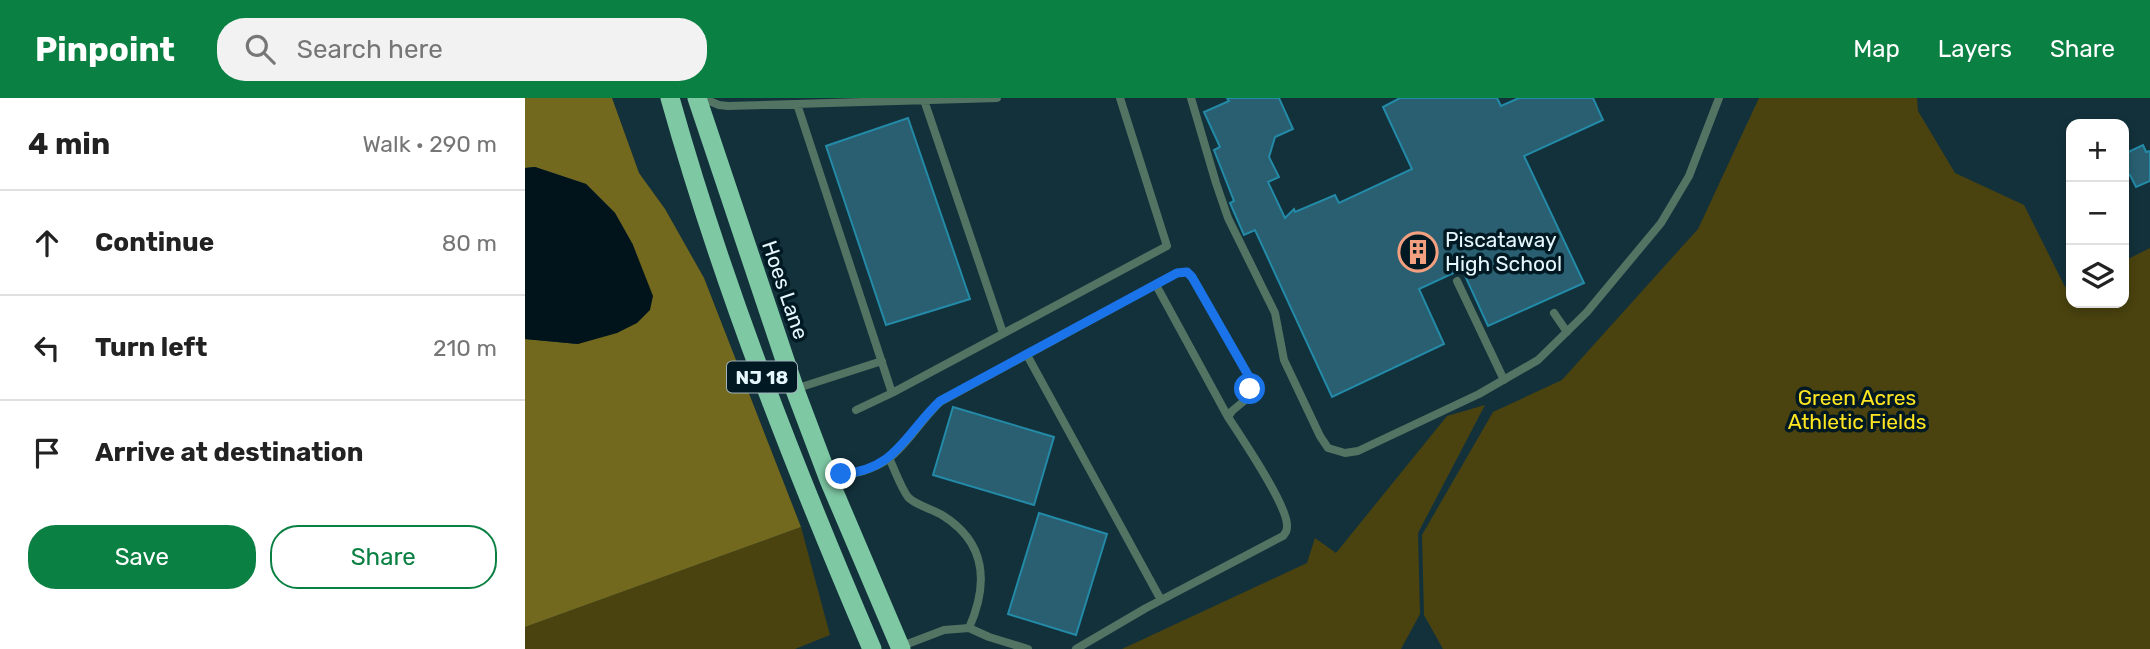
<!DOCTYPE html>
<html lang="en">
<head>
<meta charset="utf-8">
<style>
	body { margin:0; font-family:Rubik,sans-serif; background:#f2f2f2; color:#222 }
	.controls { position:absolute; right:21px; top:21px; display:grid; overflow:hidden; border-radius:14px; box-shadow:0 4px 10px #0003 }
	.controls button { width:63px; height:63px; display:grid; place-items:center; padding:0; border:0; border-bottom:2px solid #e0e0e0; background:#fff; color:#222; font:35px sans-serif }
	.stop { position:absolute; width:21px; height:21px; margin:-16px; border:5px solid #1a73e8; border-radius:50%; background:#fff }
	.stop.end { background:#1a73e8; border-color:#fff; box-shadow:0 2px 7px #0008 }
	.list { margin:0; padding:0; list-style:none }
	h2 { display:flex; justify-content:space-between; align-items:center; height:91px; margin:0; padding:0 28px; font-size:30px }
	h2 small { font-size:23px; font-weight:400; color:#767676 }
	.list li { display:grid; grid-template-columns:46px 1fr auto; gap:21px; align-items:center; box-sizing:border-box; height:105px; padding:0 28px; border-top:2px solid #e0e0e0 }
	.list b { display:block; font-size:26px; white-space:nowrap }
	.list em { font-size:23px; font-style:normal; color:#767676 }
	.actions { display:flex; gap:14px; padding:21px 28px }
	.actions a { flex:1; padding:16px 0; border:2px solid #0b8043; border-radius:28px; text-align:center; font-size:24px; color:#0b8043 }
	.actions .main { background:#0b8043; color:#fff }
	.icon { flex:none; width:38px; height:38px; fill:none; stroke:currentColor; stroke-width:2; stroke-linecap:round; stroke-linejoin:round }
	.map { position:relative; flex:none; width:1625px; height:551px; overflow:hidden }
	header { display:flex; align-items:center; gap:42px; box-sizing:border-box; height:98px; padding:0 35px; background:#0b8043; color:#fff }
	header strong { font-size:33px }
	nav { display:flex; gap:38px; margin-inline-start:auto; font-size:24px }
	.search { width:490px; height:63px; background:#f2f2f2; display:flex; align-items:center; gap:18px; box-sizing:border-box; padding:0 24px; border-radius:28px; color:#767676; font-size:26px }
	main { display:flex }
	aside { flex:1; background:#fff }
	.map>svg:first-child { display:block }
	.green { fill:#4a430f }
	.forest { fill:#73691e }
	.water { fill:#01141b }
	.building { fill:#295f70; stroke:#238aa7; stroke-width:2 }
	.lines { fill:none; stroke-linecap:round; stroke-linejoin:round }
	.service { stroke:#547463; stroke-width:8 }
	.trunk { stroke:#7ec8a4; stroke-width:19 }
	.route { stroke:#1a73e8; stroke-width:9 }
	.labels { text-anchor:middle; stroke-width:7; stroke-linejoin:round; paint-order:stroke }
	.shield { fill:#001922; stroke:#a1b4bb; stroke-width:2 }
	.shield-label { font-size:19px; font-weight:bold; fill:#e6f7fd }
	.poi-label { font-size:21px; fill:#e6f7fd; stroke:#001922; text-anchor:start }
	.street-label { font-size:21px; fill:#e6f7fd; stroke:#001922 }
	.park-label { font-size:21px; fill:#fde621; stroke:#001922 }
</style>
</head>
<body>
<header>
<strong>Pinpoint</strong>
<div class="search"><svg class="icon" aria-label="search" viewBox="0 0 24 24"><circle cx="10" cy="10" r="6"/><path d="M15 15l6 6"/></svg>Search here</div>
<nav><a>Map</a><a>Layers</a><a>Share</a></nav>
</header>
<main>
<aside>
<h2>4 min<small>Walk · 290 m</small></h2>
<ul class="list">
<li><svg class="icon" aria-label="ahead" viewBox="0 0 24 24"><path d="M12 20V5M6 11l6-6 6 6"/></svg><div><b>Continue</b></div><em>80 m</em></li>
<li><svg class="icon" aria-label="left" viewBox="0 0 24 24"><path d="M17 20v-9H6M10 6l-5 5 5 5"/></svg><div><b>Turn left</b></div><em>210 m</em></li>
<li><svg class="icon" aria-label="arrive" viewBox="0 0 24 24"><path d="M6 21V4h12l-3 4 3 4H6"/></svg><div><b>Arrive at destination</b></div></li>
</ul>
<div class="actions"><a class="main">Save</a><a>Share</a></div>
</aside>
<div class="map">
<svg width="1625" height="551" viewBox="0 0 1625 551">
	<rect width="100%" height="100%" fill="#13313b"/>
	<path class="green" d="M1234 0H1392L1393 13 1430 75 1499 107 1540 189 1546 187V205H1599V163L1625 150V551H918L899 517 897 437 968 314 1037 282 1173 131Z
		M960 307 893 435 895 516 876 551H597L782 465 790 440 811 455 922 318Z
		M276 429 305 537 270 551H0V529Z"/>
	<path class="forest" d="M0 0H87L114 75 140 111 179 180 276 429 0 529V241L53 246 108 147 90 115 61 86 10 69 0 70Z"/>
	<path class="water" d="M10 69 61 86 90 115 108 147 128 198 125 212 112 225 92 235 53 246 0 241V70Z"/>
	<path class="building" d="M702 0H754L768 31 750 39 744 59 754 79 743 84 760 120 769 111 770 114 810 97 814 105 887 71 858 9 875 0H972L976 8 994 0H1068L1078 22 999 58 1059 185 963 228 937 171 894 191 919 246 807 299 730 132 719 137 705 105 709 103 689 52 695 49 679 14 704 3Z
		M383 20 445 201 361 227 301 48Z
		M1618 47 1621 54 1625 53V83L1611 89 1605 77 1599 80V56Z
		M428 309 529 339 509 407 408 377Z
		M514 415 582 436 551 537 483 516Z"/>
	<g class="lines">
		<path class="service" d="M177 0 194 7 203 8 472 0
			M666 0 691 85 703 120 750 215 759 262 795 338 803 350 820 355 833 353 954 296 1013 262 1062 214 1136 125 1164 78 1194 0
			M399 2 478 235
			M272 6 367 295 642 148 595 0
			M932 183 979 282
			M631 187 703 319
			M1029 215 1042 234
			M502 257 636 502
			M270 291 357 263
			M331 312 367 295
			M364 360C370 372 375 388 383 399 390 407 407 411 417 417 461 444 464 485 444 530
			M303 369C307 371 313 375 318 375 333 378 357 367 368 357 385 342 398 320 415 304L652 175 662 174 667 179 727 284 725 298 707 313 703 319C716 339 763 408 762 428 762 433 761 434 758 438L621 510 551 551
			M377 548 419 532 444 530 464 539 503 551"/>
		<path class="trunk" d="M145 0C198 189 270 371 347 551
			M172 0 270 292 304 382 376 551"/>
	</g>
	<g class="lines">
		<path class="route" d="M316 376C370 373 380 336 415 303L652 175 662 174 667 179 727 284 725 291"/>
	</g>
	<defs>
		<g id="building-ring" transform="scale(2.0125)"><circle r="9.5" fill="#001922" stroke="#f2a080" stroke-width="1.5"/><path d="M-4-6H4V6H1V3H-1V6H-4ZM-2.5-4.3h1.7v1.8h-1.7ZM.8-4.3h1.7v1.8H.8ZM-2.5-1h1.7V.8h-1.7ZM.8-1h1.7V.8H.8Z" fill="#f2a080"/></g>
	</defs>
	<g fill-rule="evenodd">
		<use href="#building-ring" x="893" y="154"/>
	</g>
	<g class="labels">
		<rect class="shield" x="202" y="263.5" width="70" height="31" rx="5"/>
		<g class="shield-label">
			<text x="237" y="286">NJ 18</text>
		</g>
		<g class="poi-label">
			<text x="920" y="149">Piscataway<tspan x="920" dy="24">High School</tspan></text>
		</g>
		<g class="street-label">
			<text transform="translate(260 192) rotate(71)" y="7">Hoes Lane</text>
		</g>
		<g class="park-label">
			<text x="1332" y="307">Green Acres<tspan x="1332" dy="24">Athletic Fields</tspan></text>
		</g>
	</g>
</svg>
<div class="controls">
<button>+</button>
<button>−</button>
<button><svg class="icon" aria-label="layers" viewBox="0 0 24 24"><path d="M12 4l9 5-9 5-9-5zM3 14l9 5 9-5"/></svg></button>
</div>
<div class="stop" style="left:725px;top:291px"></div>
<div class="stop end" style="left:316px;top:376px"></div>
</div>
</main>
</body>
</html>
